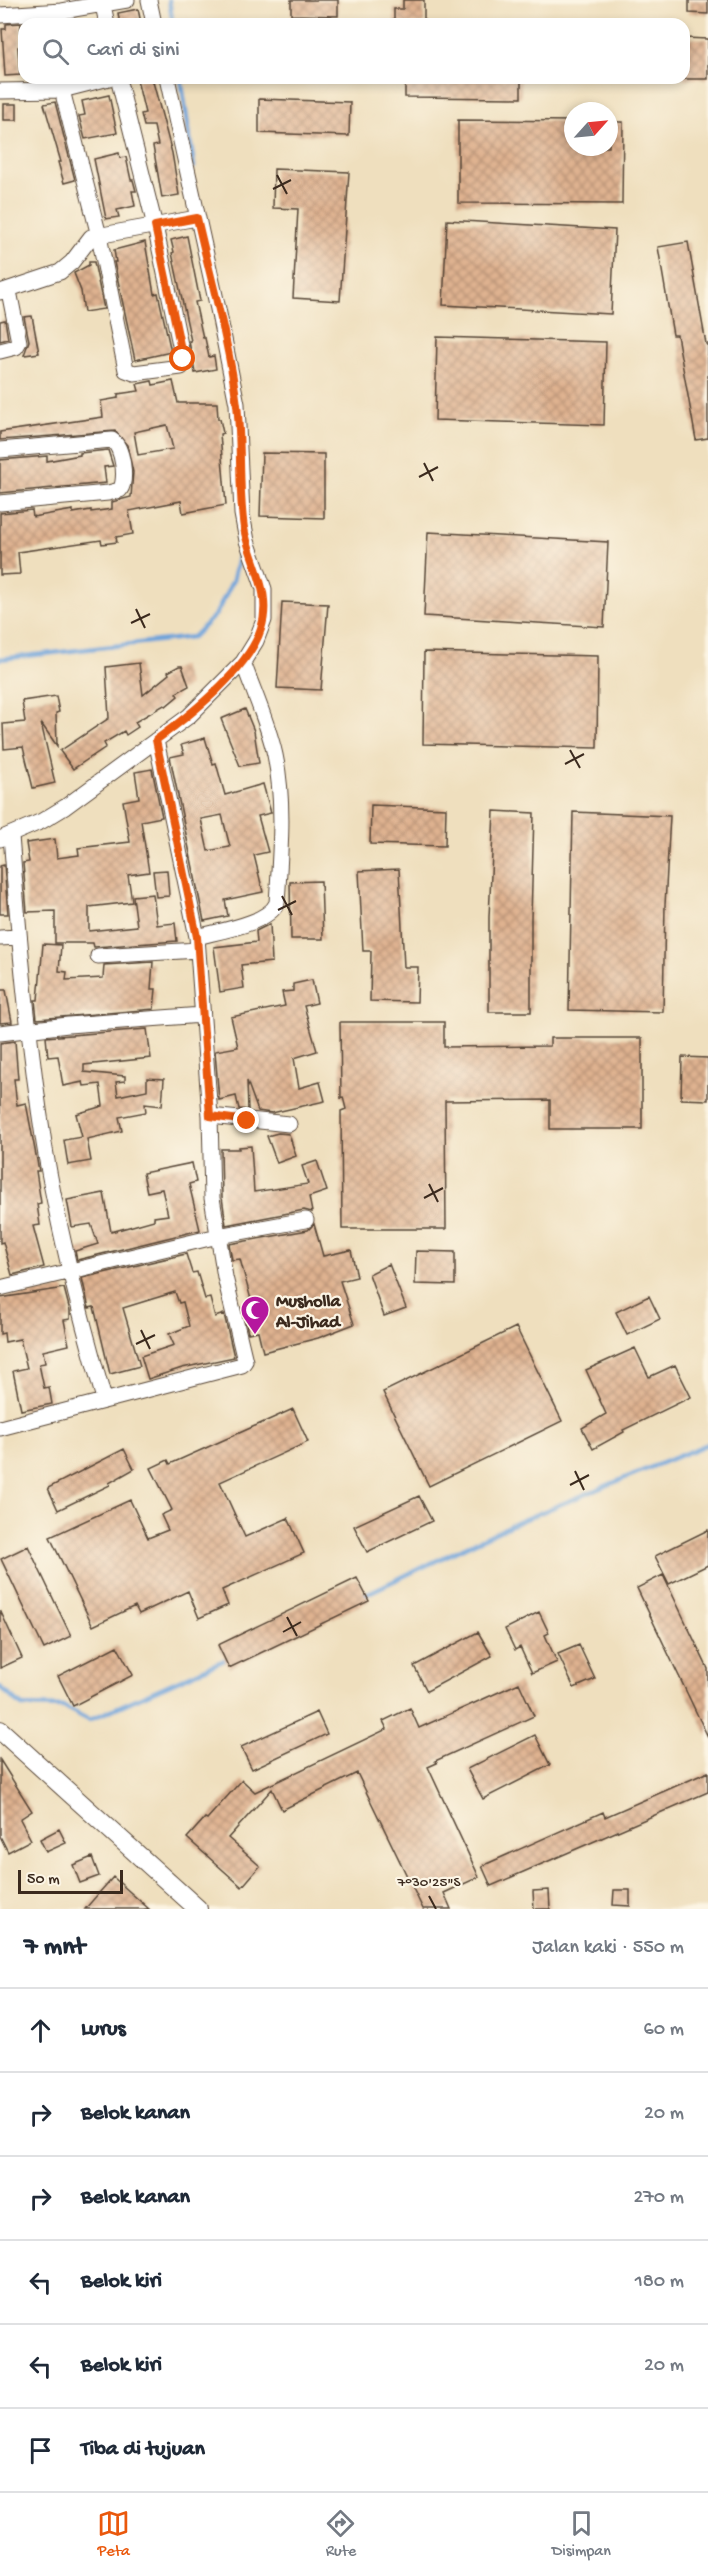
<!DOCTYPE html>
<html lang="id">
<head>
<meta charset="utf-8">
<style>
	body { margin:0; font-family:"Gochi Hand",sans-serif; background:#f6f6f7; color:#1f2937 }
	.compass { position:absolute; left:564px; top:102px; width:54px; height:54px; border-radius:50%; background:#fff; box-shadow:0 3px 9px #0003; rotate:63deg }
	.scale { position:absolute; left:18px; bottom:15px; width:105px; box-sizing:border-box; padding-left:6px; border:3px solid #3b2a1e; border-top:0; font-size:16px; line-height:21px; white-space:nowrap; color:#3b2a1e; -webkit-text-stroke:4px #fcf5e5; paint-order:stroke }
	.stop { position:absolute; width:18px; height:18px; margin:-14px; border:4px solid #ea580c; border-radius:50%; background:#fff }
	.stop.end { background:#ea580c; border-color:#fff; box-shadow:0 2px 6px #0008 }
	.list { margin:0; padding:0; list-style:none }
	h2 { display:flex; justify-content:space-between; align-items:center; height:78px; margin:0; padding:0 24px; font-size:26px }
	h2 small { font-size:20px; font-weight:400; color:#747a83 }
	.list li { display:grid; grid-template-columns:39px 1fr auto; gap:18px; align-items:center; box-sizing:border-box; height:84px; padding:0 24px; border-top:2px solid #e0e1e3 }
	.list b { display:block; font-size:22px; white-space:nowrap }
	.list em { font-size:20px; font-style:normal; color:#747a83 }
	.icon { flex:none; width:33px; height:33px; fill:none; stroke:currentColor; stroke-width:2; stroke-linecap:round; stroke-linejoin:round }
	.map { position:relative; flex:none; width:708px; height:1909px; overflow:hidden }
	.search { position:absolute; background:#fff; box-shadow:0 3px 9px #0003; left:18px; right:18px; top:18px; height:66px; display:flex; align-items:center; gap:15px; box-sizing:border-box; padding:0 21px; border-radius:18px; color:#747a83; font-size:22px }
	.sheet { height:582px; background:#fff }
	nav { display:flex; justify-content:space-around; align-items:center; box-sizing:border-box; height:84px; border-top:2px solid #e0e1e3; background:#fff; font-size:16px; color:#747a83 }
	nav a { display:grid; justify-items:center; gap:3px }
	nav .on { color:#ea580c }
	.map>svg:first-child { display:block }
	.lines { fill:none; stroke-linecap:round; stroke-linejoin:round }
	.stream { stroke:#6da3da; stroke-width:4.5 }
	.building { fill:url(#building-cross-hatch); fill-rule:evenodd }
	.minor-casing { stroke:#564536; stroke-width:17 }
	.major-casing { stroke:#564536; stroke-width:20 }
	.minor { stroke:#fff; stroke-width:15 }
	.major { stroke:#fff; stroke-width:18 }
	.route { stroke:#ea580c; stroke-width:8 }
	.ticks { fill:none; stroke:#3b2a1e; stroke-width:2 }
	.labels { text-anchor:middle; stroke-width:4.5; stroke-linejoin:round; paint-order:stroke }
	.poi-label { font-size:18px; font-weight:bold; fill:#3b2a1e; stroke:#fcf5e5; text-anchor:start }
	.ticks-label { font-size:15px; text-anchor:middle; fill:#3b2a1e; stroke:#fcf5e5; stroke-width:4.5; stroke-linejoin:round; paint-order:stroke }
</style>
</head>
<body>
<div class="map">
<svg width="708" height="1909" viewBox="0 0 708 1909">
	<defs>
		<pattern id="building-cross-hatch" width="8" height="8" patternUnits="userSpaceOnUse" patternTransform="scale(1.5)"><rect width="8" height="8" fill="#dfb290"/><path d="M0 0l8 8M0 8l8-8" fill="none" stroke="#b69175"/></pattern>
	</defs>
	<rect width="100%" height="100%" fill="#fcf5e5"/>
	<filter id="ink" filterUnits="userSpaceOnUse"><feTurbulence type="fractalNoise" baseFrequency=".0167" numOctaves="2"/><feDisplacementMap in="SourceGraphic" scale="12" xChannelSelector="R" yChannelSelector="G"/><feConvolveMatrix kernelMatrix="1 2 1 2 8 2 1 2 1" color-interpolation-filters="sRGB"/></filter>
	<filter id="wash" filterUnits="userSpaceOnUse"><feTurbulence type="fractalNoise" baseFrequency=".008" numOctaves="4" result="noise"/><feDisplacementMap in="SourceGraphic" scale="24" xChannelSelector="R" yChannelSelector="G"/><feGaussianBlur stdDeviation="1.35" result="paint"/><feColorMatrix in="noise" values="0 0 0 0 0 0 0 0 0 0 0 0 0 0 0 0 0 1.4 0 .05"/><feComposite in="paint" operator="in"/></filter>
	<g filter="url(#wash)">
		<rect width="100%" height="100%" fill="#efdfbe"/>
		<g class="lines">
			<path class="stream" d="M169 0 173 24
				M181 78 194 167
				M0 659 193 637 216 614 233 580 242 540
				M362 1596 520 1521 708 1444
				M0 1687 22 1706 64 1707 89 1720 229 1658"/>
		</g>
		<g id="blocks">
			<path class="building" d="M291 0H338V16L291 15Z
				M403 0H424V24H394V9H403Z
				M689 0H708V14L689 13Z
				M138 9 141 23 120 24 118 13Z
				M21 23 20 47H18L20 75 5 76 2 29H6V24Z
				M684 38 708 39V79H684Z
				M152 78 172 153 179 195 162 198 153 146 158 145 154 126H144L141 114 145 113 137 80Z
				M405 78H521V98L405 97Z
				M109 95 117 133 85 139 79 116 85 115 82 101Z
				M259 99 350 102 349 136 259 133Z
				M55 102 75 180 64 183 58 162H61L44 104Z
				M4 104H17V120H4Z
				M458 120 573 121V147H609V122H623L622 204 458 203Z
				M119 153 120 158 126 157 131 180H133L136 191H132L135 206 117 210 119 217 106 219 94 159Z
				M274 169 349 172 340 301 293 298 298 209 273 208Z
				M447 220 615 230 611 314 443 305Z
				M187 236 200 301 195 302 203 338H205L209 357 214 356 216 369 195 373 189 341H191L172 253 174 252 171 240Z
				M145 242 154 294 158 293 171 352 135 360 114 262H116L114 250Z
				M688 242 706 344H708V438L696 440 677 335H673L658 247Z
				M89 262H94L104 309 84 312 81 291 74 273 89 265Z
				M32 316 39 353 24 355 29 341 24 317Z
				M5 320 8 339 0 341V321Z
				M437 337 606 342 604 425 435 420Z
				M152 381 153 385 173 381 178 403H217L218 419H220L223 433 220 434 226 505 183 513 181 501 129 511 133 534 116 537 117 542 102 544 101 540 18 552 20 574 0 575V513L32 510 33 517 73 510V513L91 510V512L112 509V502L131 497 133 472 127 445 115 431 0 440V432L103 417 101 401 118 398V394L139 391 137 384ZM167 425 173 449 138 455 134 432Z
				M108 450 113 466 104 467 106 483 0 493V460L47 456V461L80 455V453Z
				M262 453 324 454V518L260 516Z
				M428 532 608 542 604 627 424 616Z
				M282 602 328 604 321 690 277 688Z
				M424 652 598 656 597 748 423 744Z
				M139 663 143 695 169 674 168 672 179 666H182L189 686 176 693 178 696 166 706 164 705 135 722 138 727 126 735 124 731 104 743 106 747 73 769 60 751 109 718 106 667Z
				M56 696 59 712 56 713 57 746 41 723 55 783 33 788 23 747 4 749 3 724 25 722 22 701Z
				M245 709 254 731 259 763 240 766 221 719Z
				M205 738 213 764 216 763 225 795 263 784 271 813 258 816 268 852 254 855 263 892 225 900 228 916 204 921 170 757 184 754 181 745ZM222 815 230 847 208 851 201 819Z
				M152 769 162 817 141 821 149 872 128 875 132 902 89 907V931L137 926 133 896 153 894 157 925 175 923 177 941 94 947 93 943H55V911L27 912 23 863 29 862 26 843 55 839 57 858 79 855 78 848 130 842 123 801 139 798 135 772Z
				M371 805 446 808 445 846 370 844Z
				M494 811 534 813 531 918V1012H489V917Z
				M573 812 670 816 665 905 663 1012 569 1010Z
				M4 865 8 914H0V866Z
				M399 869 404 967H418L417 1002 370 1001 371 951H363L359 871Z
				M167 870 169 896 156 897 153 871Z
				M321 881 323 939H291L290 882Z
				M270 924 272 962 241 965 244 988 220 992 214 947 257 942 256 931Z
				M43 944 61 945 59 971 67 972 66 980 103 978 104 965 153 962 151 989H156L154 1009 37 1019 35 1000H38Z
				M312 980 317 1003 304 1006 317 1051 294 1058 299 1088 320 1082 325 1101 272 1113 258 1111 247 1081 248 1110 239 1109 236 1096 219 1100 215 1051 238 1047 231 1017 285 1006 282 992 293 991V984Z
				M0 990H6L12 1022 0 1023Z
				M340 1022H444V1047L550 1046V1038H642V1129H550V1100L445 1101 446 1229H342L341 1111 346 1109 343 1097 341 1098Z
				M147 1029 151 1058 84 1065V1072L125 1076V1081L116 1082 118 1096 147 1090V1078L164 1079 162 1106 145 1104 146 1112 119 1117 122 1131 87 1139 91 1161 68 1165 64 1140 82 1137 76 1114 103 1106 100 1084 84 1086 83 1082 63 1086 58 1056 48 1057 46 1037Z
				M15 1041 18 1079H14L17 1105 26 1103 39 1171H36L41 1203 37 1204 40 1225 33 1226 44 1267 12 1275 3 1242 0 1243V1043Z
				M682 1057 708 1058V1100L681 1099Z
				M278 1133 289 1134 296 1156 277 1163 267 1136Z
				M251 1146 254 1192 308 1184 302 1166 317 1161 327 1191 309 1197 312 1212 304 1210 226 1225 222 1197 221 1149H239V1147Z
				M192 1163 196 1182 189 1184 200 1230 77 1260 75 1251 98 1244 91 1224 72 1227 67 1200 104 1193 111 1232 154 1220V1217L168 1215 162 1189 147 1192 143 1173Z
				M314 1224 323 1256 351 1250 357 1277 340 1281 354 1324 318 1338 263 1352 258 1331 248 1333 243 1310 253 1307 240 1259 232 1260 229 1244 308 1230Z
				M416 1251 455 1252V1285L415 1284Z
				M186 1254 192 1273 197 1272 205 1299 210 1298 215 1317 224 1314 234 1357 182 1368 148 1379 141 1356 174 1345 169 1334 189 1326 183 1302 179 1303 175 1292 123 1308 140 1366 110 1374 94 1307 89 1308 82 1278Z
				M389 1264 406 1308 384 1316 369 1274Z
				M64 1288 70 1311V1319L64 1320 69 1345 43 1351 45 1363 39 1364 44 1388 49 1387 52 1404 21 1410 13 1371 27 1368 20 1339 5 1342 4 1333 0 1334V1298Z
				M649 1296 660 1319 627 1335 616 1312Z
				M516 1327 562 1421 429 1486 383 1392Z
				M635 1348 649 1377 675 1365 691 1397 623 1430 624 1432 593 1449 582 1428 606 1414 586 1370Z
				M293 1409 308 1442 220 1482 245 1537 288 1518 304 1553 222 1590 228 1605 199 1618 188 1591 139 1614 135 1606 93 1626 50 1537 130 1500 148 1538 168 1530 161 1515 172 1510 151 1468 168 1460 170 1464Z
				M124 1449 134 1469 109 1483 110 1485 58 1510 48 1488Z
				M419 1496 432 1521 367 1552 354 1526Z
				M708 1530V1565L669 1584 655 1556Z
				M28 1546 71 1636 44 1649 1 1559Z
				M663 1575 708 1669V1737L637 1588Z
				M357 1578 369 1601 229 1668 218 1645Z
				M0 1610 22 1658 0 1668Z
				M539 1612 549 1633 545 1635 557 1662 532 1673 520 1647 515 1650 505 1629Z
				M478 1632 492 1656 427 1691 414 1666Z
				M579 1645 595 1679 574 1688 558 1654Z
				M117 1646 133 1675 73 1706 58 1676Z
				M519 1683 534 1716 435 1761 437 1763 428 1767 479 1877 444 1893 451 1909H423L357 1773 282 1810 272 1789 228 1838 260 1866 242 1887 187 1838 205 1818 207 1819 242 1780 255 1792 387 1729 383 1721 410 1708 419 1728Z
				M317 1712 327 1734 252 1769 241 1747Z
				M535 1735 550 1765 483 1799 467 1769Z
				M0 1760 32 1811 20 1819 31 1840 8 1852 0 1836Z
				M708 1772V1792L491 1886 482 1866 603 1812 605 1817Z
				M59 1829 66 1843 46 1852 40 1839Z
				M92 1857 99 1876 80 1883 73 1865Z
				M113 1877 149 1909H85Z
				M549 1890 550 1909H534L533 1891Z
				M614 1890H630V1906L613 1905Z"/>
		</g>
	</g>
	<g filter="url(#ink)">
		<use href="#blocks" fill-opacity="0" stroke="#564536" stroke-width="1.5"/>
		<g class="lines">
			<g class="minor-casing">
				<path id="minor" d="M149 0 154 24
					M103 5 107 24
					M0 15 62 11 127 0
					M62 90 99 236 126 370 134 373 181 367 183 359 155 226 118 78
					M0 91 62 90 109 78
					M0 292 60 272 72 262 91 237 197 218
					M0 351 16 347 19 342 9 291
					M0 450 112 440C123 447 127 480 120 490L108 493 0 503
					M11 836C19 938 28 1041 44 1143 58 1230 80 1315 104 1399
					M0 839 42 821 65 807 189 716 243 662 256 641 264 620V589L247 541 242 514 237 404 218 309 167 78
					M197 937C218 931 268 924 277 903 280 854 285 803 275 755 268 723 254 693 243 662
					M0 938 19 937
					M98 956 198 950
					M0 1033 68 1025 202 1015
					M210 1116 289 1124
					M0 1288 218 1236 306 1220
					M0 1428 242 1365 245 1361 225 1277 212 1198 210 1116 197 937 156 740"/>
			</g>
			<g class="major-casing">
				<path id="major" d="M0 1730 198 1909"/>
			</g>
			<use href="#minor" class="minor"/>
			<use href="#major" class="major"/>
		</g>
	</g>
	<g class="lines" filter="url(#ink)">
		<path class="route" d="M183 359 155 226 197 218C211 280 229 342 237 405 242 446 238 488 244 528 250 563 273 592 261 629 248 670 190 715 156 740L197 937 210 1116 247 1121"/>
	</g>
	<path class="ticks" d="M277 175 287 194M273 189 291 180M424 463 433 481M419 477 438 467M136 609 145 628M131 623 150 614M570 750 580 768M565 764 584 754M282 896 292 915M278 910 296 901M429 1184 438 1202M424 1198 443 1188M141 1330 150 1349M136 1344 155 1335M575 1471 584 1490M570 1485 589 1475M287 1617 297 1636M283 1632 301 1622M429 1896 436 1909"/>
	<defs>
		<g id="mosque-pin" transform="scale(1.5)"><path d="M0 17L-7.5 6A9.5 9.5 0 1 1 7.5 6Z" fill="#b5179e" stroke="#fcf5e5"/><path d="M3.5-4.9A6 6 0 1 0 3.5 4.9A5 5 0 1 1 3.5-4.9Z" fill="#fff"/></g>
	</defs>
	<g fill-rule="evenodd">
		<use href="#mosque-pin" x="255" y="1310"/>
	</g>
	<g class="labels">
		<g class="poi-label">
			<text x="276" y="1306">Musholla<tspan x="276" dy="21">Al-Jihad</tspan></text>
		</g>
	</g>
	<g class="ticks-label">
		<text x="429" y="1886">7°30'25"S</text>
	</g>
</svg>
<svg class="compass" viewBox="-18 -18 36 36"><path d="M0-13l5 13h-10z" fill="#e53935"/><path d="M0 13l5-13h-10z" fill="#747a83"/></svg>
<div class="scale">50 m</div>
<div class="stop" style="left:183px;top:359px"></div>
<div class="stop end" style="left:247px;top:1121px"></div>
<div class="search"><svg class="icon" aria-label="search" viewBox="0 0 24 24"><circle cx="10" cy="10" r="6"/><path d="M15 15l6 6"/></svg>Cari di sini</div>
</div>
<section class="sheet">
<h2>7 mnt<small>Jalan kaki · 550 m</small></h2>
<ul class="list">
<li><svg class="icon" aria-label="ahead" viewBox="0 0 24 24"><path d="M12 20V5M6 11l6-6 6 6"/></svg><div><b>Lurus</b></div><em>60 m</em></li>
<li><svg class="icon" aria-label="right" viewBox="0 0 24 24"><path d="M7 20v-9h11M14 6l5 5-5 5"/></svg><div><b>Belok kanan</b></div><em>20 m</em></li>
<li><svg class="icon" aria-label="right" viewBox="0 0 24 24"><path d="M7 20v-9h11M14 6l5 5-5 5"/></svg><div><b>Belok kanan</b></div><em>270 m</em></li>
<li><svg class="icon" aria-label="left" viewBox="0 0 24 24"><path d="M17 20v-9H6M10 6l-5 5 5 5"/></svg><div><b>Belok kiri</b></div><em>180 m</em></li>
<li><svg class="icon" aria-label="left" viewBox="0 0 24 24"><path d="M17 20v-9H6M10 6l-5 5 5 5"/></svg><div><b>Belok kiri</b></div><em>20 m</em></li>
<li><svg class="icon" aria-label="arrive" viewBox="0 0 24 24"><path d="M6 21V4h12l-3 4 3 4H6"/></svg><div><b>Tiba di tujuan</b></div></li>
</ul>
</section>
<nav>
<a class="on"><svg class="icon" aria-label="map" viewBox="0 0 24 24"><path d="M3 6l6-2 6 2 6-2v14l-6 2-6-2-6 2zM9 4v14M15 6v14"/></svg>Peta</a>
<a><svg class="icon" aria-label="directions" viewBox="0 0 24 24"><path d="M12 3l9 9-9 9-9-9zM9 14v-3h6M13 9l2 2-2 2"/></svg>Rute</a>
<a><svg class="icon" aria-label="saved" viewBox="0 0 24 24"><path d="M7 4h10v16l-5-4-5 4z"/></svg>Disimpan</a>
</nav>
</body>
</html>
